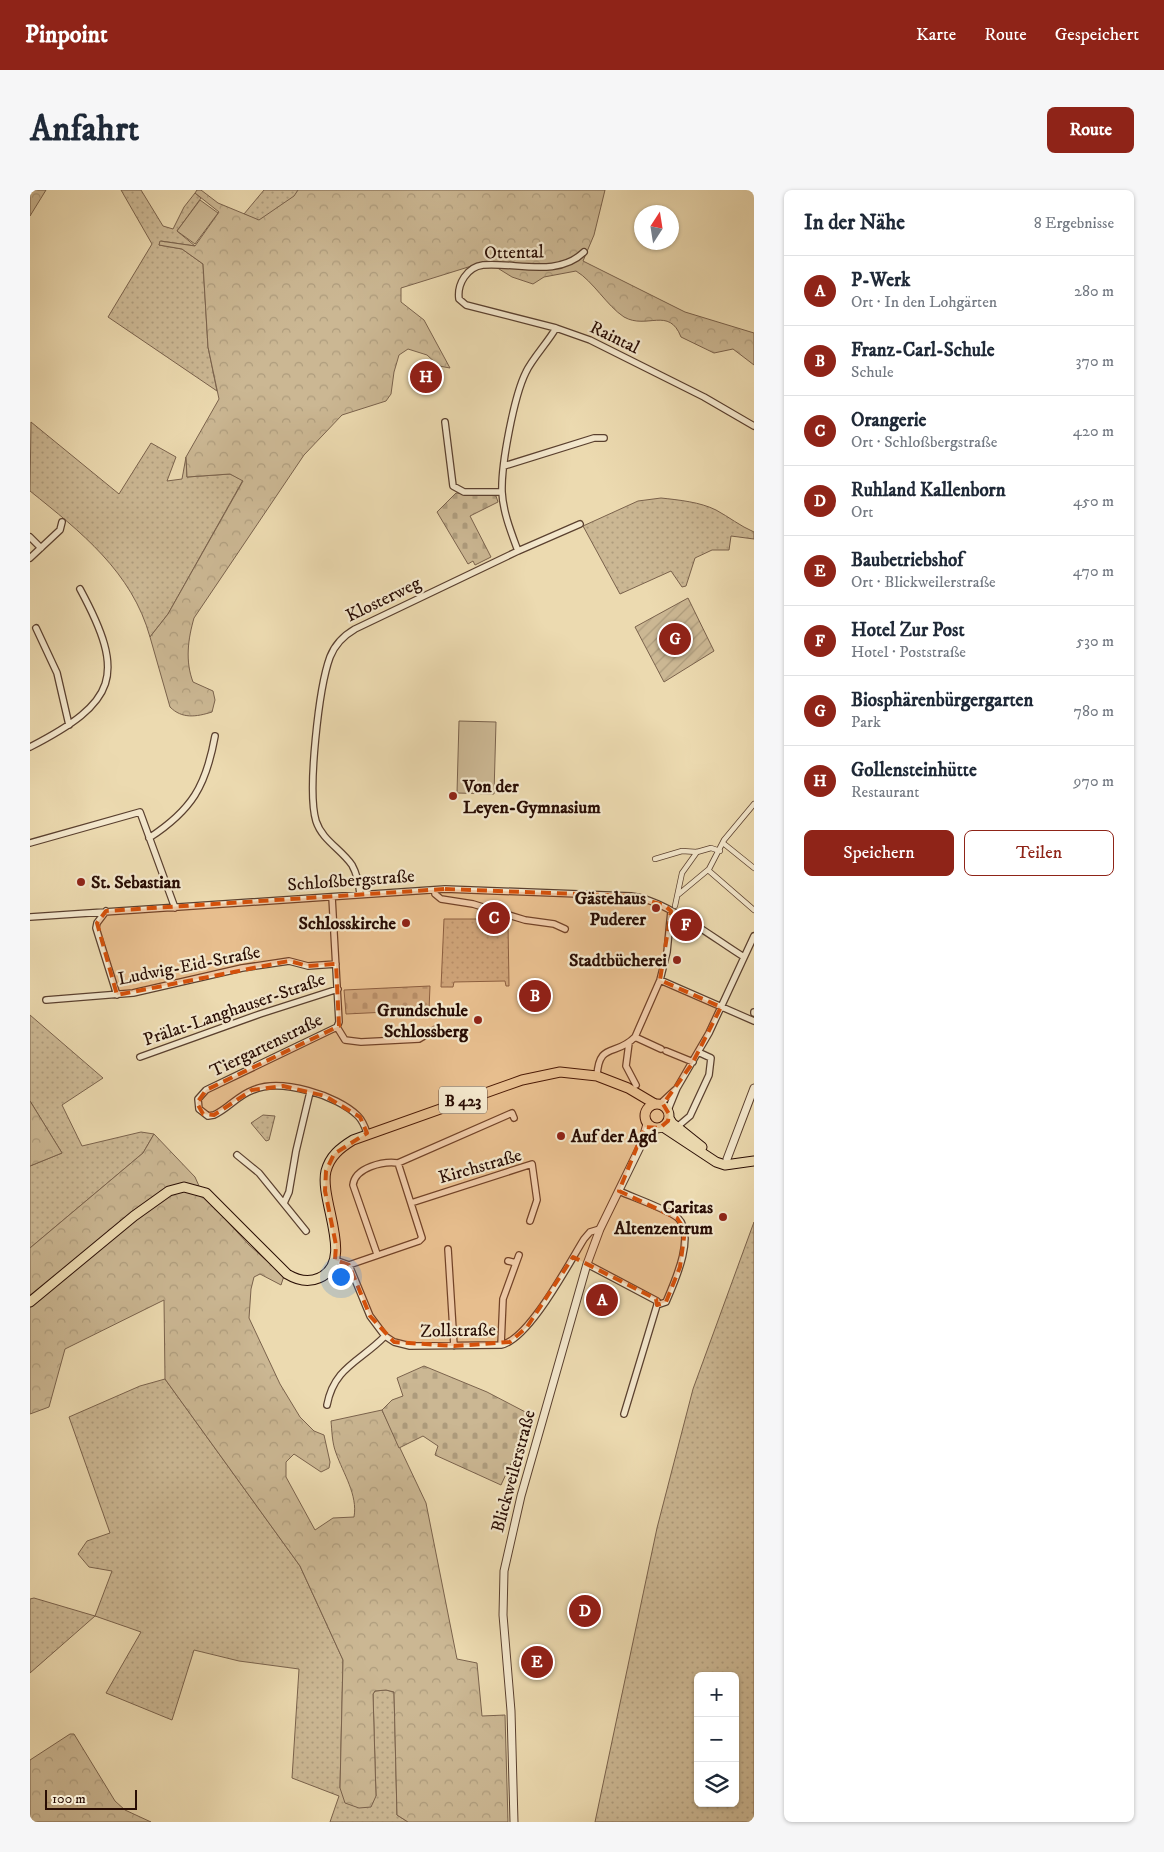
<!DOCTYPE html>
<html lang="de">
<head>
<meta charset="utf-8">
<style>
	body { margin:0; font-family:"IM FELL DW Pica",serif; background:#f6f6f7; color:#1f2937 }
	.controls { position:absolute; right:15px; bottom:15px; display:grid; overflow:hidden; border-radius:8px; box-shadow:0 1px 4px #0004 }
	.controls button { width:45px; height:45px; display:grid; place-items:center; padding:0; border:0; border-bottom:1px solid #e0e1e3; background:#fff; color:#1f2937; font:25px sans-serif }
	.compass { position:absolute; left:604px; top:15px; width:45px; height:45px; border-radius:50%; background:#fff; box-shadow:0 1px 4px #0004; rotate:12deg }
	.scale { position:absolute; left:15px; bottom:12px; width:92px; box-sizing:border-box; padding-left:5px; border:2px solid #290d04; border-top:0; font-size:14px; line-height:18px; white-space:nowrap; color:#290d04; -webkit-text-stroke:4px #f3e7cc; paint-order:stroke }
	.you { position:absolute; left:310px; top:1086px; width:18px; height:18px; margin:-12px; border:4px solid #fff; border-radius:50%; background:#1a73e8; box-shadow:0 0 0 8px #1a73e833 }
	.badge { display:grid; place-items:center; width:32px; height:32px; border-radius:50%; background:#8f2418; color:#fff; font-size:16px; font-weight:700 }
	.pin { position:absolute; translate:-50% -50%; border:2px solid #fff; box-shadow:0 1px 5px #0006 }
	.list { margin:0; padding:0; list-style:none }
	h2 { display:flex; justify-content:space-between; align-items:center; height:65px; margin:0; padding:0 20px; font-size:21px }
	h2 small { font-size:16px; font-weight:400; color:#747a83 }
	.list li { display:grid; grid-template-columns:32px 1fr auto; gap:15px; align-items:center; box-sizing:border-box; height:70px; padding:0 20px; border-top:1px solid #e0e1e3 }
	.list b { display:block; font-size:19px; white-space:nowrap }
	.list p { margin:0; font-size:16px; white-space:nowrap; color:#747a83 }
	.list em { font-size:16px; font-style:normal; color:#747a83 }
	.actions { display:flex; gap:10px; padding:15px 20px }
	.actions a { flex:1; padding:11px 0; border:1px solid #8f2418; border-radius:8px; text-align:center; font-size:18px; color:#8f2418 }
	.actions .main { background:#8f2418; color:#fff }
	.icon { flex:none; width:28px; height:28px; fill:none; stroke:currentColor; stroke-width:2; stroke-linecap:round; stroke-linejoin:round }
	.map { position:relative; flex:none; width:724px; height:1632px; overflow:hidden; border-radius:8px }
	header { display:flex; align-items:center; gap:30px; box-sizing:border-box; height:70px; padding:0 25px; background:#8f2418; color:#fff }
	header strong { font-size:24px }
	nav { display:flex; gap:28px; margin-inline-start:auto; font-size:18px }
	.intro { display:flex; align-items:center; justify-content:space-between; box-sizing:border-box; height:120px; padding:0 30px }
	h1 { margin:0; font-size:35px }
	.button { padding:12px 22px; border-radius:8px; background:#8f2418; color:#fff; font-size:18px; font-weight:700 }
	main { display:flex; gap:30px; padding:0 30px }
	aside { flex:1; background:#fff; border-radius:8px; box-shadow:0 1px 4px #0004 }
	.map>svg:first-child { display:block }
	.grass { fill:url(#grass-dots); stroke:#7a624c; fill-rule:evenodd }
	.forest { fill:url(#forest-crowns); stroke:#7a624c }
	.cemetery { fill:url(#cemetery-stones); stroke:#7a624c }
	.garden { fill:url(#garden-furrows); stroke:#7a624c }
	.pitch { fill:#cbb793; stroke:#7a624c }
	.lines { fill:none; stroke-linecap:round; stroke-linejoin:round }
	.pedestrian-casing { stroke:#5a402f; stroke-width:6 }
	.minor-casing { stroke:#5a402f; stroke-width:8 }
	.tertiary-casing { stroke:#5a402f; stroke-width:9 }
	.primary-casing { stroke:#290d04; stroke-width:11 }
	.pedestrian { stroke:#f3e7cc; stroke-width:4.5 }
	.minor { stroke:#f3e7cc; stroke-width:5.5 }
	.tertiary { stroke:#f3e7cc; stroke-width:7 }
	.primary { stroke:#ecdab0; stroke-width:9 }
	.marked { fill:#d5510b; fill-opacity:0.2; stroke:#d5510b; stroke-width:4; stroke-dasharray:10 6; stroke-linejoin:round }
	.poi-dot { fill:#8f2418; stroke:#f3e7cc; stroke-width:2 }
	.labels { text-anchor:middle; stroke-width:4.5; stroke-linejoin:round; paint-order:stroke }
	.shield { fill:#f3e7cc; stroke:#664e40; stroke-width:1 }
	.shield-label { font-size:16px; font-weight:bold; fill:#290d04 }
	.street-label { font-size:18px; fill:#290d04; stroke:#f3e7cc }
	.poi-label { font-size:18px; font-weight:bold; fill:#290d04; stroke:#f3e7cc; text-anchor:end }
</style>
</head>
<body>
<header>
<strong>Pinpoint</strong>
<nav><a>Karte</a><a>Route</a><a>Gespeichert</a></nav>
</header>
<div class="intro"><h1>Anfahrt</h1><a class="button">Route</a></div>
<main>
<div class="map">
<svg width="724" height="1632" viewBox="0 0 724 1632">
	<defs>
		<pattern id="grass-dots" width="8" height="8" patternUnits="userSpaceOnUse" patternTransform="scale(1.25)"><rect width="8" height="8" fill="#cbb793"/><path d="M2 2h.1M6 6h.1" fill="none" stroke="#ae9c7d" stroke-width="1.8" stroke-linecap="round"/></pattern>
		<pattern id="forest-crowns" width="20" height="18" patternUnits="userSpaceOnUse" patternTransform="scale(1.25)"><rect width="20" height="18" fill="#cbb793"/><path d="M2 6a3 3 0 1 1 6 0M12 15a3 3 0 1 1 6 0" fill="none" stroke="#ae9c7d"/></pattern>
		<pattern id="cemetery-stones" width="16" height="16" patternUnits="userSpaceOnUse" patternTransform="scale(1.25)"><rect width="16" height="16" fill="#cbb793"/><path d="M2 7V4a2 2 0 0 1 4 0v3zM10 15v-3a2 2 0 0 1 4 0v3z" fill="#ae9c7d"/></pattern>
		<pattern id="garden-furrows" width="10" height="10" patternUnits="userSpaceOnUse" patternTransform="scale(1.25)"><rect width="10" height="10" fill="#cbb793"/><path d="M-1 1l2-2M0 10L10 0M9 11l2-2" fill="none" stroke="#ae9c7d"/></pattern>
	</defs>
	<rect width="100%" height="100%" fill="#ecdab0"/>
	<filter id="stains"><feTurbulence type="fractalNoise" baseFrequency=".004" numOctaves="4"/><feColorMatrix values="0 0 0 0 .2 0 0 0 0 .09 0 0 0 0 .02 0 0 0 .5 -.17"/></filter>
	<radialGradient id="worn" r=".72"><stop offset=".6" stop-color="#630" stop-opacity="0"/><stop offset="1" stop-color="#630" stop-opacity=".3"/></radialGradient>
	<path class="grass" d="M91 0H111L133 36 143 39 154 17 165 3 171 8 147 41 165 56 131 51 129 55 152 59 173 74 178 157 187 201 78 127 122 54Z
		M234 0H268L265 6 229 31 214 24Z
		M1 232 89 304 121 253 146 267 137 291 152 289 156 267 157 287 200 284 213 290 138 424 120 447C102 382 51 342 0 301Z
		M631 308C649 310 670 312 686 320 699 327 710 336 724 342V349L701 346 699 360H682L665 368 656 396 652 397 641 381 590 404 553 336 608 311Z
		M414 729H449V733L478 734 479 796H476L475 791 424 792 423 797H411Z
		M0 825 73 888 32 915 52 956 111 942 124 944 113 963 0 1058V976L32 963 0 911Z
		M233 925 245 926 239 950 236 951 221 933Z
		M724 1032V1632H565L627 1338 663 1199ZM668 1486H705V1613H668Z
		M135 1189 270 1376 313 1470 310 1598 346 1606 343 1504 345 1501 356 1500 364 1502 367 1625 378 1632H300L309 1606 262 1588 269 1479 209 1471 164 1460 142 1530 76 1503 111 1442 65 1426 0 1483V1409L4 1408 65 1426 82 1381 59 1377 48 1364 57 1351 80 1343 39 1227 110 1196Z"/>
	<path class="forest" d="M0 0H16L0 26Z
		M167 0H171L188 13 229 30 264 6 268 0H575L564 45 553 71 655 122 724 143V175L703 159 684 163 651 147C639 116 617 140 594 127 577 116 563 91 546 81L514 87 503 94 482 87 461 74H448L371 98V112L394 130 420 178 409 176 397 165 378 159 369 165 364 182 361 204 356 211 312 225 274 265 164 428C158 449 155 471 163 492L183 501 185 510 182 522C166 527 152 529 140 517L120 447 138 424 213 291 200 284 157 287 156 267 189 209 178 157 173 74 152 59 129 55 130 51 165 56 189 22 165 3Z
		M0 911 32 963 0 976Z
		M124 944 165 987 173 1005 219 1055 254 1086 251 1095 230 1084 224 1087 221 1099 219 1128 250 1194 270 1227 284 1241 294 1245 300 1272 299 1278 291 1282 264 1264 256 1272V1287L285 1340 303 1328 324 1327C328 1305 313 1283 306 1263 302 1253 302 1241 301 1231L352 1220 396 1313 427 1469 447 1473 452 1526 475 1525 478 1632H378L367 1625 364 1502 356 1500 345 1501 343 1504 346 1606 341 1617 329 1618 315 1613 310 1598 313 1470 270 1376 135 1189 134 1110 35 1159 19 1217 0 1224V1058L113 963Z
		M40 1544H44L85 1611 95 1620 121 1632H0V1570Z"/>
	<path class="cemetery" d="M426 303 461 305 466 306 468 312 440 326 461 367 445 375 443 371 438 374 407 322Z
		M400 796 399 820 316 824 314 800Z
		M394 1176 457 1202 503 1226 471 1295 405 1265 408 1256 393 1246 369 1258 352 1220 362 1210 373 1206 367 1188Z"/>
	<path class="garden" d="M658 408 684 461 634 492 605 437Z"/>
	<path class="pitch" d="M170 10 188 23 165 54 147 41Z
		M429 531 466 532 464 604 427 603Z"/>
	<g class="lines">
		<g class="pedestrian-casing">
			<path id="pedestrian" d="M693 653 724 678
				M625 669 652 661 667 662 681 658 690 661
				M678 680 724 720
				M649 704 679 679 694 650 724 614
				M645 716 652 683 667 662"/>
		</g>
		<g class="minor-casing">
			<path id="minor" d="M554 62C527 88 486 72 453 75 437 77 427 94 429 109L436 115 526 138 560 150 674 207 724 236
				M415 232 423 296 434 302H472
				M474 276 564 248H574
				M0 347 11 358
				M488 361C481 342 473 322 472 302 471 275 484 206 496 182 502 169 518 152 526 138
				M0 368 30 340 32 332
				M6 438 27 483 39 535
				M0 557C87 512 97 486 50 399
				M119 648C162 620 176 596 185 546
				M0 653 110 622 145 718
				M405 700V704L411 709 443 714 495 730 524 734 535 739
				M330 704C329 694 327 684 322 675 311 659 292 650 286 631 277 601 289 497 300 467 305 454 313 446 325 439L488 361 550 334
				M302 707 309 832 307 837
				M76 721 67 733 66 738 87 805
				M0 727 415 699 601 706C636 710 683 748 714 767
				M630 790 724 831
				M16 810 103 803 212 778 259 771 278 776 306 774
				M724 823V822
				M307 837 176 900 168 909 169 919 178 926 184 925C198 919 208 905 223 900 251 888 307 905 328 926 333 931 335 937 337 943
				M307 837 315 850 331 852 389 849 406 839
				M605 847 631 859
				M599 853 596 876 606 895
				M636 861 663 872
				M110 867 230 824 308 799
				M567 886C569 851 586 867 605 847L630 790 637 762 641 721
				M630 914 645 900
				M638 920 647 898 679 843 724 746
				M647 937 660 926 679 885 681 868 668 862
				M207 965 229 983 276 1041
				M589 1001C602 1007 639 1020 648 1028 666 1046 644 1093 636 1112L627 1115
				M254 1013 259 1002 266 961 280 902
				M381 1013 502 974 507 1010 500 1031
				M418 1059 424 1156
				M347 1064 323 995C325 977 354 971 368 973L482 923 484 928
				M305 1070 319 1075 340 1126 355 1146 364 1152 380 1156 471 1155C499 1150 539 1073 554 1049L560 1042 570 1039
				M478 1071 486 1073
				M557 1074 627 1111V1115L594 1224
				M319 1075 389 1051 392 1048 368 973
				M471 1155 473 1109 489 1065
				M297 1215C304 1177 331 1171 355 1146"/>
		</g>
		<g class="tertiary-casing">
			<path id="tertiary" d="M613 953 624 938
				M697 969 724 898
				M484 1632 481 1521 473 1425 474 1381 491 1306 557 1074 570 1039 611 955 617 934"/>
		</g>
		<g class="primary-casing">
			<path id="primary" d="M615 926a12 12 0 1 1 24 0a12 12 0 1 1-24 0Z
				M639 928 642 933 672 957
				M633 937 686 972 695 975 724 971
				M0 1112 104 1026 139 1001 154 997 176 1003 257 1084C267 1090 278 1093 289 1088 326 1072 289 1011 296 981 300 966 310 958 323 950L492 890 530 882 567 886 598 898 625 914"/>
		</g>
		<use href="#pedestrian" class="pedestrian"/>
		<use href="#minor" class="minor"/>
		<use href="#tertiary" class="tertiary"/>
		<use href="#primary" class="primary"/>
	</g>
	<path class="marked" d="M415 699 601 706 634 715 641 721 630 790 691 817 662 874 633 914 639 924 638 931 630 938 615 937 589 1001 647 1028 655 1040 650 1077 636 1112 627 1115 626 1109 543 1067 497 1137 480 1152 424 1156 364 1152 340 1126 319 1075 305 1070 306 1055 295 1001 296 981 304 964 337 943 330 927 295 906 253 896 222 900 184 925 173 924 167 913 176 900 309 836 306 774 278 776 259 771 87 805 67 733 76 721Z"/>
	<g class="poi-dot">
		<circle cx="423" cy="606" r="5"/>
		<circle cx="51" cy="692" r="5"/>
		<circle cx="626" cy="718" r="5"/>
		<circle cx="376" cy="733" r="5"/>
		<circle cx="647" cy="770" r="5"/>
		<circle cx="448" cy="830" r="5"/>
		<circle cx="531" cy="946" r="5"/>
		<circle cx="693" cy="1027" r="5"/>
	</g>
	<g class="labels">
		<rect class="shield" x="409" y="896.5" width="48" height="27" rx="4"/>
		<g class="shield-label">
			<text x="433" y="916">B 423</text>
		</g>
		<g class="street-label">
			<text transform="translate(484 62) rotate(-1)" y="6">Ottental</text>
			<text transform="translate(585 147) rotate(26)" y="6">Raintal</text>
			<text transform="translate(353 409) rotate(-26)" y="6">Klosterweg</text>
			<text transform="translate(321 690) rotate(-4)" y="6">Schloßbergstraße</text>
			<text transform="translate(159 775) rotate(-11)" y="6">Ludwig-Eid-Straße</text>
			<text transform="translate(204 819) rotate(-19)" y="6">Prälat-Langhauser-Straße</text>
			<text transform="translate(236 855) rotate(-26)" y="6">Tiergartenstraße</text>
			<text transform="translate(450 976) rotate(-16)" y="6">Kirchstraße</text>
			<text transform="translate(428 1140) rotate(-1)" y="6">Zollstraße</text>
			<text transform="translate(483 1281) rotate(-75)" y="6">Blickweilerstraße</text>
		</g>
		<g class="poi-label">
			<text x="433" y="602" text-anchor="start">Von der<tspan x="433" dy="21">Leyen-Gymnasium</tspan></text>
			<text x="61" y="698" text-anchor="start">St. Sebastian</text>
			<text x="616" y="714">Gästehaus<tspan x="616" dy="21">Puderer</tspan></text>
			<text x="366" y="739">Schlosskirche</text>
			<text x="637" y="776">Stadtbücherei</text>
			<text x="438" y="826">Grundschule<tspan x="438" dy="21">Schlossberg</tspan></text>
			<text x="541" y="952" text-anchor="start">Auf der Agd</text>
			<text x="683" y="1023">Caritas<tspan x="683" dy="21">Altenzentrum</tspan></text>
		</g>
	</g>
	<rect width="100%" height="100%" filter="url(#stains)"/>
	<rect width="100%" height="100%" fill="url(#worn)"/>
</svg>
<div class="controls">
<button>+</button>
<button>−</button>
<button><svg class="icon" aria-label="layers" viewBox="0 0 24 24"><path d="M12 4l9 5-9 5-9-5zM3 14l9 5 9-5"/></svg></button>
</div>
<svg class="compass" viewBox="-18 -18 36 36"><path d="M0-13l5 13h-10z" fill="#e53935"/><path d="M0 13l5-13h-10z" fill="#747a83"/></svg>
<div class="scale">100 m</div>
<div class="you"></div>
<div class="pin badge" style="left:572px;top:1110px">A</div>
<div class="pin badge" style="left:505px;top:806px">B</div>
<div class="pin badge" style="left:464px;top:728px">C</div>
<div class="pin badge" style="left:555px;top:1421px">D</div>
<div class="pin badge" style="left:507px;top:1472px">E</div>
<div class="pin badge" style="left:656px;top:735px">F</div>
<div class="pin badge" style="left:645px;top:449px">G</div>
<div class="pin badge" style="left:396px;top:187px">H</div>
</div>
<aside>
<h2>In der Nähe<small>8 Ergebnisse</small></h2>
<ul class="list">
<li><span class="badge">A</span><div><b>P-Werk</b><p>Ort · In den Lohgärten</p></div><em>280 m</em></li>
<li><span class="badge">B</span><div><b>Franz-Carl-Schule</b><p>Schule</p></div><em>370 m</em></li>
<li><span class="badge">C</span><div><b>Orangerie</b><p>Ort · Schloßbergstraße</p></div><em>420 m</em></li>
<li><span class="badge">D</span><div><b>Ruhland Kallenborn</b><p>Ort</p></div><em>450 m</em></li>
<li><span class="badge">E</span><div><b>Baubetriebshof</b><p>Ort · Blickweilerstraße</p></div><em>470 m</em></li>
<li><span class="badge">F</span><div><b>Hotel Zur Post</b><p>Hotel · Poststraße</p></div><em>530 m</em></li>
<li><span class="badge">G</span><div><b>Biosphärenbürgergarten</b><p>Park</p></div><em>780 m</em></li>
<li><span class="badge">H</span><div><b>Gollensteinhütte</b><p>Restaurant</p></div><em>970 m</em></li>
</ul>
<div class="actions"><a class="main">Speichern</a><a>Teilen</a></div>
</aside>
</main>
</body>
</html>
